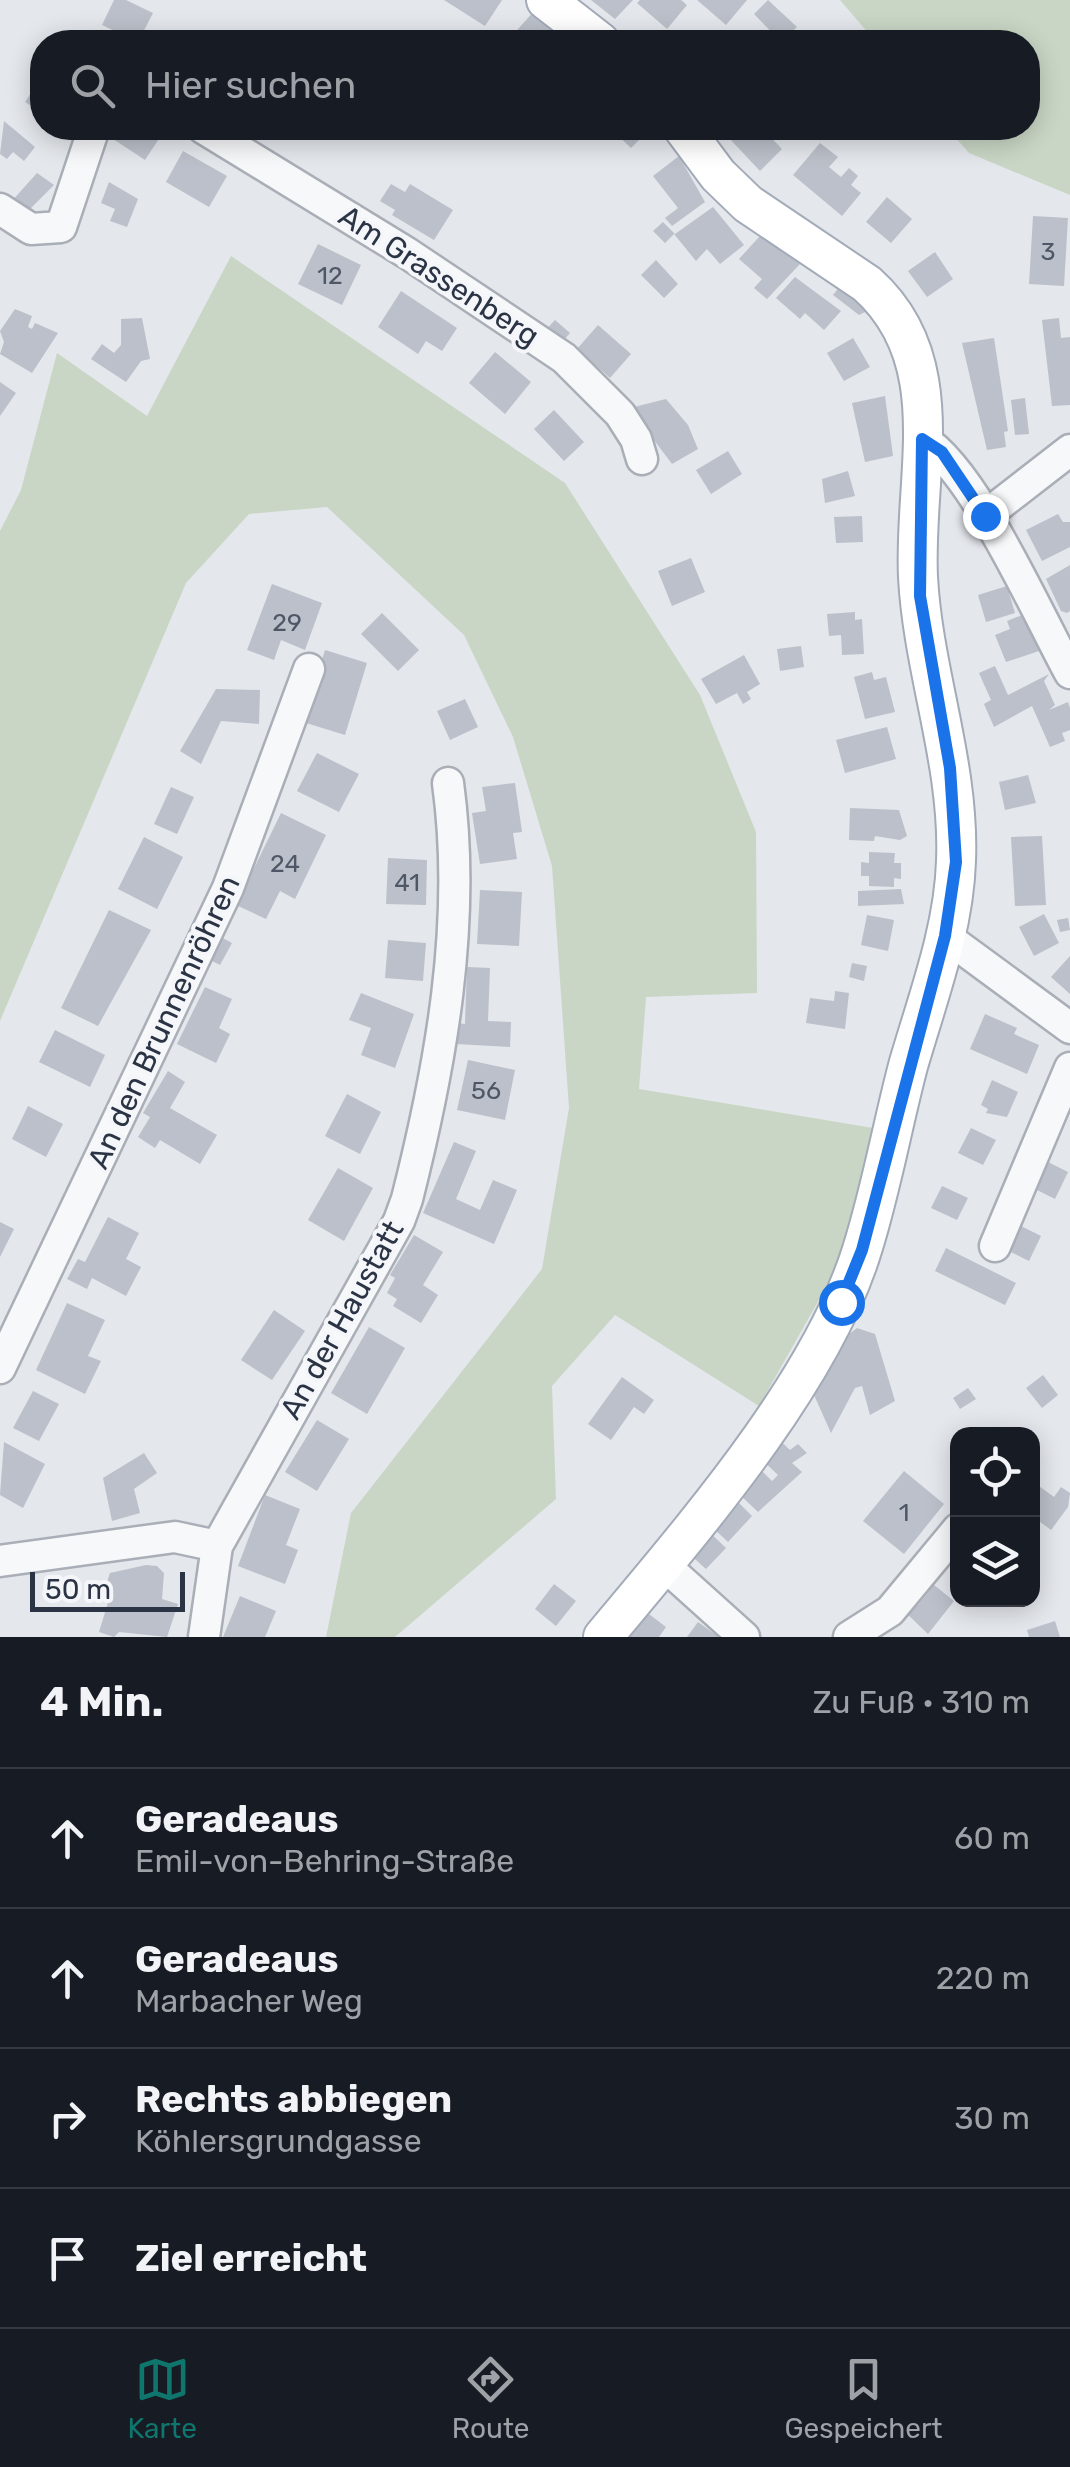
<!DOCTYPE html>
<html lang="de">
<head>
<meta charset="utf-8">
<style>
	body { margin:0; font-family:Rubik,sans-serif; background:#242831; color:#f1f3f6 }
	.controls { position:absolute; right:30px; bottom:30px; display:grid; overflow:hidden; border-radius:20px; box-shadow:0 5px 25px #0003 }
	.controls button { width:90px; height:90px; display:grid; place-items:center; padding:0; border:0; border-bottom:2px solid #363941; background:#171b24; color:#f1f3f6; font:50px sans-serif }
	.scale { position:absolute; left:30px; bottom:25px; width:155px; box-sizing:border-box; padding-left:10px; border:5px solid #2b3445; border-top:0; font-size:28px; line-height:35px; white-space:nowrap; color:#2b3445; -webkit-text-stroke:8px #f4f6f9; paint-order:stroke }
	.stop { position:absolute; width:30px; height:30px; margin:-22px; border:8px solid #1a73e8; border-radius:50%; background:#fff }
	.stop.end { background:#1a73e8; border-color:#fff; box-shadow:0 2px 10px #0008 }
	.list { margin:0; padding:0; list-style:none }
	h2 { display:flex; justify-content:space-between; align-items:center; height:130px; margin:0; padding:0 40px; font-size:42px }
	h2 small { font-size:32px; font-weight:400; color:#9ea1a6 }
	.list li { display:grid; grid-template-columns:65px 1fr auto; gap:30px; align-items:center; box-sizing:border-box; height:140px; padding:0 40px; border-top:2px solid #363941 }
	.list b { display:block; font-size:38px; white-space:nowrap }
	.list p { margin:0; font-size:32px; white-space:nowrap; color:#9ea1a6 }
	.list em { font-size:32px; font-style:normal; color:#9ea1a6 }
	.icon { flex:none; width:55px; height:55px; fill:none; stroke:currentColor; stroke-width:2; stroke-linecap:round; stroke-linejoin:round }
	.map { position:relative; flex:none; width:1070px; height:1637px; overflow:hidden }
	.search { position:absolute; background:#171b24; box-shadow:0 5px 25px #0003; left:30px; right:30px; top:30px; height:110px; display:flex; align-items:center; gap:25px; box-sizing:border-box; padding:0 35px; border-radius:40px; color:#9ea1a6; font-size:38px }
	.sheet { height:690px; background:#171b24 }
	nav { display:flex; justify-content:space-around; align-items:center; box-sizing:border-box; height:140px; border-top:2px solid #363941; background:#171b24; font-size:28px; color:#9ea1a6 }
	nav a { display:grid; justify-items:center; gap:5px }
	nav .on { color:#0f766e }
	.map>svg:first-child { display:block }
	.green { fill:#c9d6c5 }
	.building { fill:#bbc0ca }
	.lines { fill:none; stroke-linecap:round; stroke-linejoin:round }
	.minor-casing { stroke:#a9aeb7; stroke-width:35 }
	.major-casing { stroke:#a3abb8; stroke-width:42 }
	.minor { stroke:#f7f8fa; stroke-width:30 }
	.major { stroke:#fff; stroke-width:38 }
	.route { stroke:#1a73e8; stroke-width:12 }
	.labels { text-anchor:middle; stroke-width:8; stroke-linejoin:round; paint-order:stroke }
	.number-label { font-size:25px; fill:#4f5766 }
	.street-label { font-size:30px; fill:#2b3445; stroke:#f4f6f9 }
</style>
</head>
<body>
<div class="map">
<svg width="1070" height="1637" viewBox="0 0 1070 1637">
	<rect width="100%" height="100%" fill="#e4e7ec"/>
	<path class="green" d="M840 0H1070V195L969 153 947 128H1028V42H876Z
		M231 256 565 483 700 695 756 832 757 993 646 997 639 1089 873 1128 841 1261 759 1406 615 1315 552 1386 556 1499 395 1637H326L351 1513 542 1269 569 1108 552 866 513 737 464 635 327 507 249 514 186 583 0 1021V531L21 490 57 353 147 416Z"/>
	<path class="building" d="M114 0H126L153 13 138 42 102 25Z
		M444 0H502L485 26Z
		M591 0H633L615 19Z
		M640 0H681L687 5 667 29 637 3Z
		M697 0H747L726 25Z
		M768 0 797 27 781 42 754 14Z
		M535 10 564 37 559 42H517L511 37Z
		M42 76V113L25 102Z
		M4 121 35 147 24 161 13 152 7 159 0 154Z
		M116 128 138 130 166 128 145 160 110 137Z
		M610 128H651L631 148Z
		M740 128H762L782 149 760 171 729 138Z
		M820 143 838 157 829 167 841 177 849 168 858 176 851 185 861 193 842 216 793 175Z
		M183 151 227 176 209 207 166 182Z
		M679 156 705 202 672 226 665 218 678 208 653 176Z
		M37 173 54 185 26 213 11 202Z
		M109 182 138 199 127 227 110 221 115 209 101 203Z
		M391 184 405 192 410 184 453 210 434 240 392 215 395 210 380 201Z
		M887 197 912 219 891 243 866 222Z
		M713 207 744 245 720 264 707 249 696 261 674 234 665 243 653 231 663 222 675 234Z
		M1033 216 1068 218 1064 286 1029 284Z
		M767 236 800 264 767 299 754 288 762 279 739 259 759 237Z
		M318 244 361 265 342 305 298 284Z
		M935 252 953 279 927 297 908 271Z
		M656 260 678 284 664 298 641 275Z
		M795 277 841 311 824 330 805 313 800 319 776 298Z
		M840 286 869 310 859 315 833 295Z
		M401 291 457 328 442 351 426 341 418 354 378 327Z
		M15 309 32 316 28 327 32 329 35 323 58 333 32 373 0 354 4 342 0 331Z
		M142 318 150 359 141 361 126 382 91 359 102 344 114 353 121 345V319Z
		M1059 318 1061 338 1070 337V405L1052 406 1042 320Z
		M555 320 570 333 558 347 543 333Z
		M598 325 631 354 610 378 577 349Z
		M853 338 870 367 844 381 827 353Z
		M994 338 1008 431 1004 432 1006 447 987 450 962 343Z
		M495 352 531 382 505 414 469 383Z
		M0 382 16 393 0 416Z
		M885 396 893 456 865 462 852 403Z
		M1025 398 1029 434 1015 435 1011 400Z
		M666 399 688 425 698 449 672 464 630 408Z
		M554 410 584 442 564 461 534 429Z
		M728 451 742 474 711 494 696 470Z
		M848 471 855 496 825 503 822 479Z
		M1058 514 1063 522H1070V547L1042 561 1026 530Z
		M862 516 863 542 836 543 834 517Z
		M691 558 705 592 672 606 658 571Z
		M1070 565V611L1067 613 1061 611 1046 579Z
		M272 584 322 603 305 650 281 640 274 660 247 650Z
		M1007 586 1015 613 986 622 978 595Z
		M855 612V620L862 619 864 654 842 655 841 635 829 636 827 614Z
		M382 613 419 650 398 671 361 634Z
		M1027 613 1042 650 1006 662 995 635 1010 629 1007 621Z
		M801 646 804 667 780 671 777 649Z
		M325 650 367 663 345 735 303 722Z
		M744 655 760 684 747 692 751 699 743 704 737 693 716 704 701 679Z
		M995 666 1008 695 1049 674 1044 681 1055 705 1049 710 1068 702 1070 708V730L1062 733 1065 741 1050 747 1032 706 994 727 984 704 991 700 979 673Z
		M872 672 874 680 886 677 895 712 865 719 854 677Z
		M216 689 260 690 259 724 221 721 201 764 180 751Z
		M465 699 478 727 450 740 437 711Z
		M887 727 896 759 845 773 836 740Z
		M317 753 359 774 339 812 297 791Z
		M1028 775 1036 803 1005 810 999 782Z
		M515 783 522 832 513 833 517 859 480 864 472 813 486 811 482 787Z
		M171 787 194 797 177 834 154 824Z
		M850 808 899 810 907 836 900 840 875 836 874 841 849 840Z
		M281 813 326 835 295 899 280 891 266 919 236 905Z
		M1042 836 1046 905 1015 906 1011 837Z
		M144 837 183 857 157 909 118 889Z
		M869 852 895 853 894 863H901V879L894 878V887L869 886V876H861V862L869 863Z
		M388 858 427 860 426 905 386 904Z
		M901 889 904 904 858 906V891Z
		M480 890 522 892 519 946 477 944Z
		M109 910 151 930 98 1026 61 1008Z
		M1044 914 1059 943 1034 956 1019 927Z
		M867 915 894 920 888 951 861 945Z
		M1068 918 1070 930 1060 932 1057 920Z
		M217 935 232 943 220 965 206 958Z
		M388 940 426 943 423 981 385 978Z
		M1070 956V994L1051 977Z
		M852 963 867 966 864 981 849 977Z
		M467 967 490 968 488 1021 511 1022 510 1047 456 1044 457 1023 465 1024Z
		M205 987 232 999 219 1028 230 1034 216 1063 177 1044Z
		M835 991 849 993 845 1029 806 1023 810 998 834 1001Z
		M361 993 414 1014 395 1068 361 1055 371 1028 349 1020Z
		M985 1014 1017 1028 1014 1034 1039 1045 1027 1074 970 1049Z
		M55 1030 105 1055 90 1087 39 1062Z
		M468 1060 515 1070 505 1120 457 1110Z
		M168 1071 185 1082 170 1108 217 1135 200 1164 160 1140 155 1148 138 1137 150 1117 143 1113Z
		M992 1080 1018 1092 1007 1117 986 1113 988 1109 981 1105Z
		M347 1094 381 1112 360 1154 325 1136Z
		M28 1106 63 1124 46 1157 12 1139Z
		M971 1128 996 1140 983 1165 958 1153Z
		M454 1142 476 1151 456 1199 480 1210 493 1180 517 1190 494 1244 423 1213Z
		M1042 1159 1068 1172 1055 1199 1029 1186Z
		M338 1168 373 1188 344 1241 308 1220Z
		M942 1186 968 1198 957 1220 931 1208Z
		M108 1217 139 1233 126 1259 141 1267 126 1296 92 1278 87 1289 67 1279 78 1259 85 1262Z
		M0 1222 14 1229 0 1257Z
		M1015 1223 1041 1236 1029 1261 1003 1248Z
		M414 1235 443 1252 423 1285 438 1295 421 1323 393 1306 397 1299 387 1293 395 1278 390 1275Z
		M946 1248 1016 1283 1005 1305 935 1271Z
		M67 1303 105 1320 88 1356 101 1361 85 1394 36 1370Z
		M274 1310 305 1331 272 1380 241 1360Z
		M369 1327 405 1348 367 1414 331 1393Z
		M857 1328 875 1334 895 1401 870 1415 862 1386 855 1388 831 1433 814 1395 848 1335Z
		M1043 1375 1058 1395 1042 1408 1026 1388Z
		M622 1377 654 1400 644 1414 634 1407 611 1440 588 1424Z
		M968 1388 976 1399 960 1409 953 1398Z
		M33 1391 59 1404 39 1441 13 1428Z
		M317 1420 349 1439 317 1491 285 1472Z
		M773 1434 790 1450 798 1444 807 1453 792 1463 802 1472 758 1512 738 1493 761 1470 772 1481 778 1475 755 1453Z
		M4 1442 45 1464 23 1508 0 1495Z
		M144 1453 157 1473 134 1489 140 1513 112 1521 103 1478Z
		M904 1471 944 1504 904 1554 863 1521Z
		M1032 1481 1054 1497 1061 1487 1070 1493 1068 1507 1051 1530 1032 1516Z
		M265 1495 300 1509 286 1545 298 1550 285 1584 238 1566Z
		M734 1498 752 1516 728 1542 709 1524Z
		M705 1528 726 1548 706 1569 685 1550Z
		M146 1565 157 1566 164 1573 162 1599 178 1604 167 1637 119 1632 114 1637 99 1632 110 1596 103 1594 110 1573Z
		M554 1584 576 1601 556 1626 535 1609Z
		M934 1585 954 1601 928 1634 902 1609 910 1599 918 1605Z
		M240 1596 276 1611 265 1637H223Z
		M641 1608 666 1627 659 1637H620Z
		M1055 1621 1060 1637H1029L1027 1630Z
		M698 1622 719 1637H687Z"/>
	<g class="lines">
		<g class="minor-casing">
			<path id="minor" d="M203 128 407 253 564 358 620 414 636 439 642 459
				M0 209 31 229 61 227 94 128
				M922 439C974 469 1039 617 1070 673
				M985 516 1070 450
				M945 936 1070 1028
				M995 1246 1070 1068
				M0 1368 228 888 309 669
				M0 1561 175 1537 217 1546
				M664 1565 744 1637
				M204 1637 217 1546 399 1221 407 1199C441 1065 467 922 448 783
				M849 1637 890 1611 958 1529"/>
		</g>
		<g class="major-casing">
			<path id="major" d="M546 0 600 42
				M603 1637C692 1530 821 1383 862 1250 881 1190 892 1127 908 1066 927 1000 954 930 956 861 960 764 923 672 918 577 913 475 953 361 867 284L748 204 718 175 683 128"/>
		</g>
		<use href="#minor" class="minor"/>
		<use href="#major" class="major"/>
	</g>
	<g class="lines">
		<path class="route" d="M841 1302 862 1250 945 936 956 862 950 768 920 596 922 439 942 452 985 516"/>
	</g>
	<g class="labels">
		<g class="number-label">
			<text x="1048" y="260">3</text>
			<text x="330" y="284">12</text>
			<text x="287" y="631">29</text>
			<text x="285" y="872">24</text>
			<text x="407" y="891">41</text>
			<text x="486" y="1099">56</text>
			<text x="904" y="1521">1</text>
		</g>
		<g class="street-label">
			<text transform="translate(439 276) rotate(33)" y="10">Am Grassenberg</text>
			<text transform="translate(164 1022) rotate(-65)" y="10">An den Brunnenröhren</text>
			<text transform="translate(342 1320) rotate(-61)" y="10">An der Haustatt</text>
		</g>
	</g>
</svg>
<div class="controls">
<button><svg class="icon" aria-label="locate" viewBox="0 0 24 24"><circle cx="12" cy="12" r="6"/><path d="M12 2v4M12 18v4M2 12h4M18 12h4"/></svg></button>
<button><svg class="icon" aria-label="layers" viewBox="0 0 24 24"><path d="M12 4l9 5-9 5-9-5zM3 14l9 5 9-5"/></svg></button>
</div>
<div class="scale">50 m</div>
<div class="stop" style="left:841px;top:1302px"></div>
<div class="stop end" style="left:985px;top:516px"></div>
<div class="search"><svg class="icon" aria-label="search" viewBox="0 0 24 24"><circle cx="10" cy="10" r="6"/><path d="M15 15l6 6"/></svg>Hier suchen</div>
</div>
<section class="sheet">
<h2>4 Min.<small>Zu Fuß · 310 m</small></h2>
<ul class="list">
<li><svg class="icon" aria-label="ahead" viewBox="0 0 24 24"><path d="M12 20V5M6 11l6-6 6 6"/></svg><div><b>Geradeaus</b><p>Emil-von-Behring-Straße</p></div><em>60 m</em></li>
<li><svg class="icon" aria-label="ahead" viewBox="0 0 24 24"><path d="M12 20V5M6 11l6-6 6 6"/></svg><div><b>Geradeaus</b><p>Marbacher Weg</p></div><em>220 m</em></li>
<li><svg class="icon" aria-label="right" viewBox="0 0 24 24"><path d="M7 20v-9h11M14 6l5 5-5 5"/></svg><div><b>Rechts abbiegen</b><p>Köhlersgrundgasse</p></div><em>30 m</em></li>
<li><svg class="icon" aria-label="arrive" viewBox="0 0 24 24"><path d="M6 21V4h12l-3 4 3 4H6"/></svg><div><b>Ziel erreicht</b></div></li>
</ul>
</section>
<nav>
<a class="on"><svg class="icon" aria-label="map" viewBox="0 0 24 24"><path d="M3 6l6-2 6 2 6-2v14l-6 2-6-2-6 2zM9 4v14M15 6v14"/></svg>Karte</a>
<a><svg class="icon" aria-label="directions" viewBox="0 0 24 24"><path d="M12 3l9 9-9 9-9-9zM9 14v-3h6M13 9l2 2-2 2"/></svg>Route</a>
<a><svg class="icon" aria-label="saved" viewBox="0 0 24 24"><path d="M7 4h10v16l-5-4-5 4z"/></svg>Gespeichert</a>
</nav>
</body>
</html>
